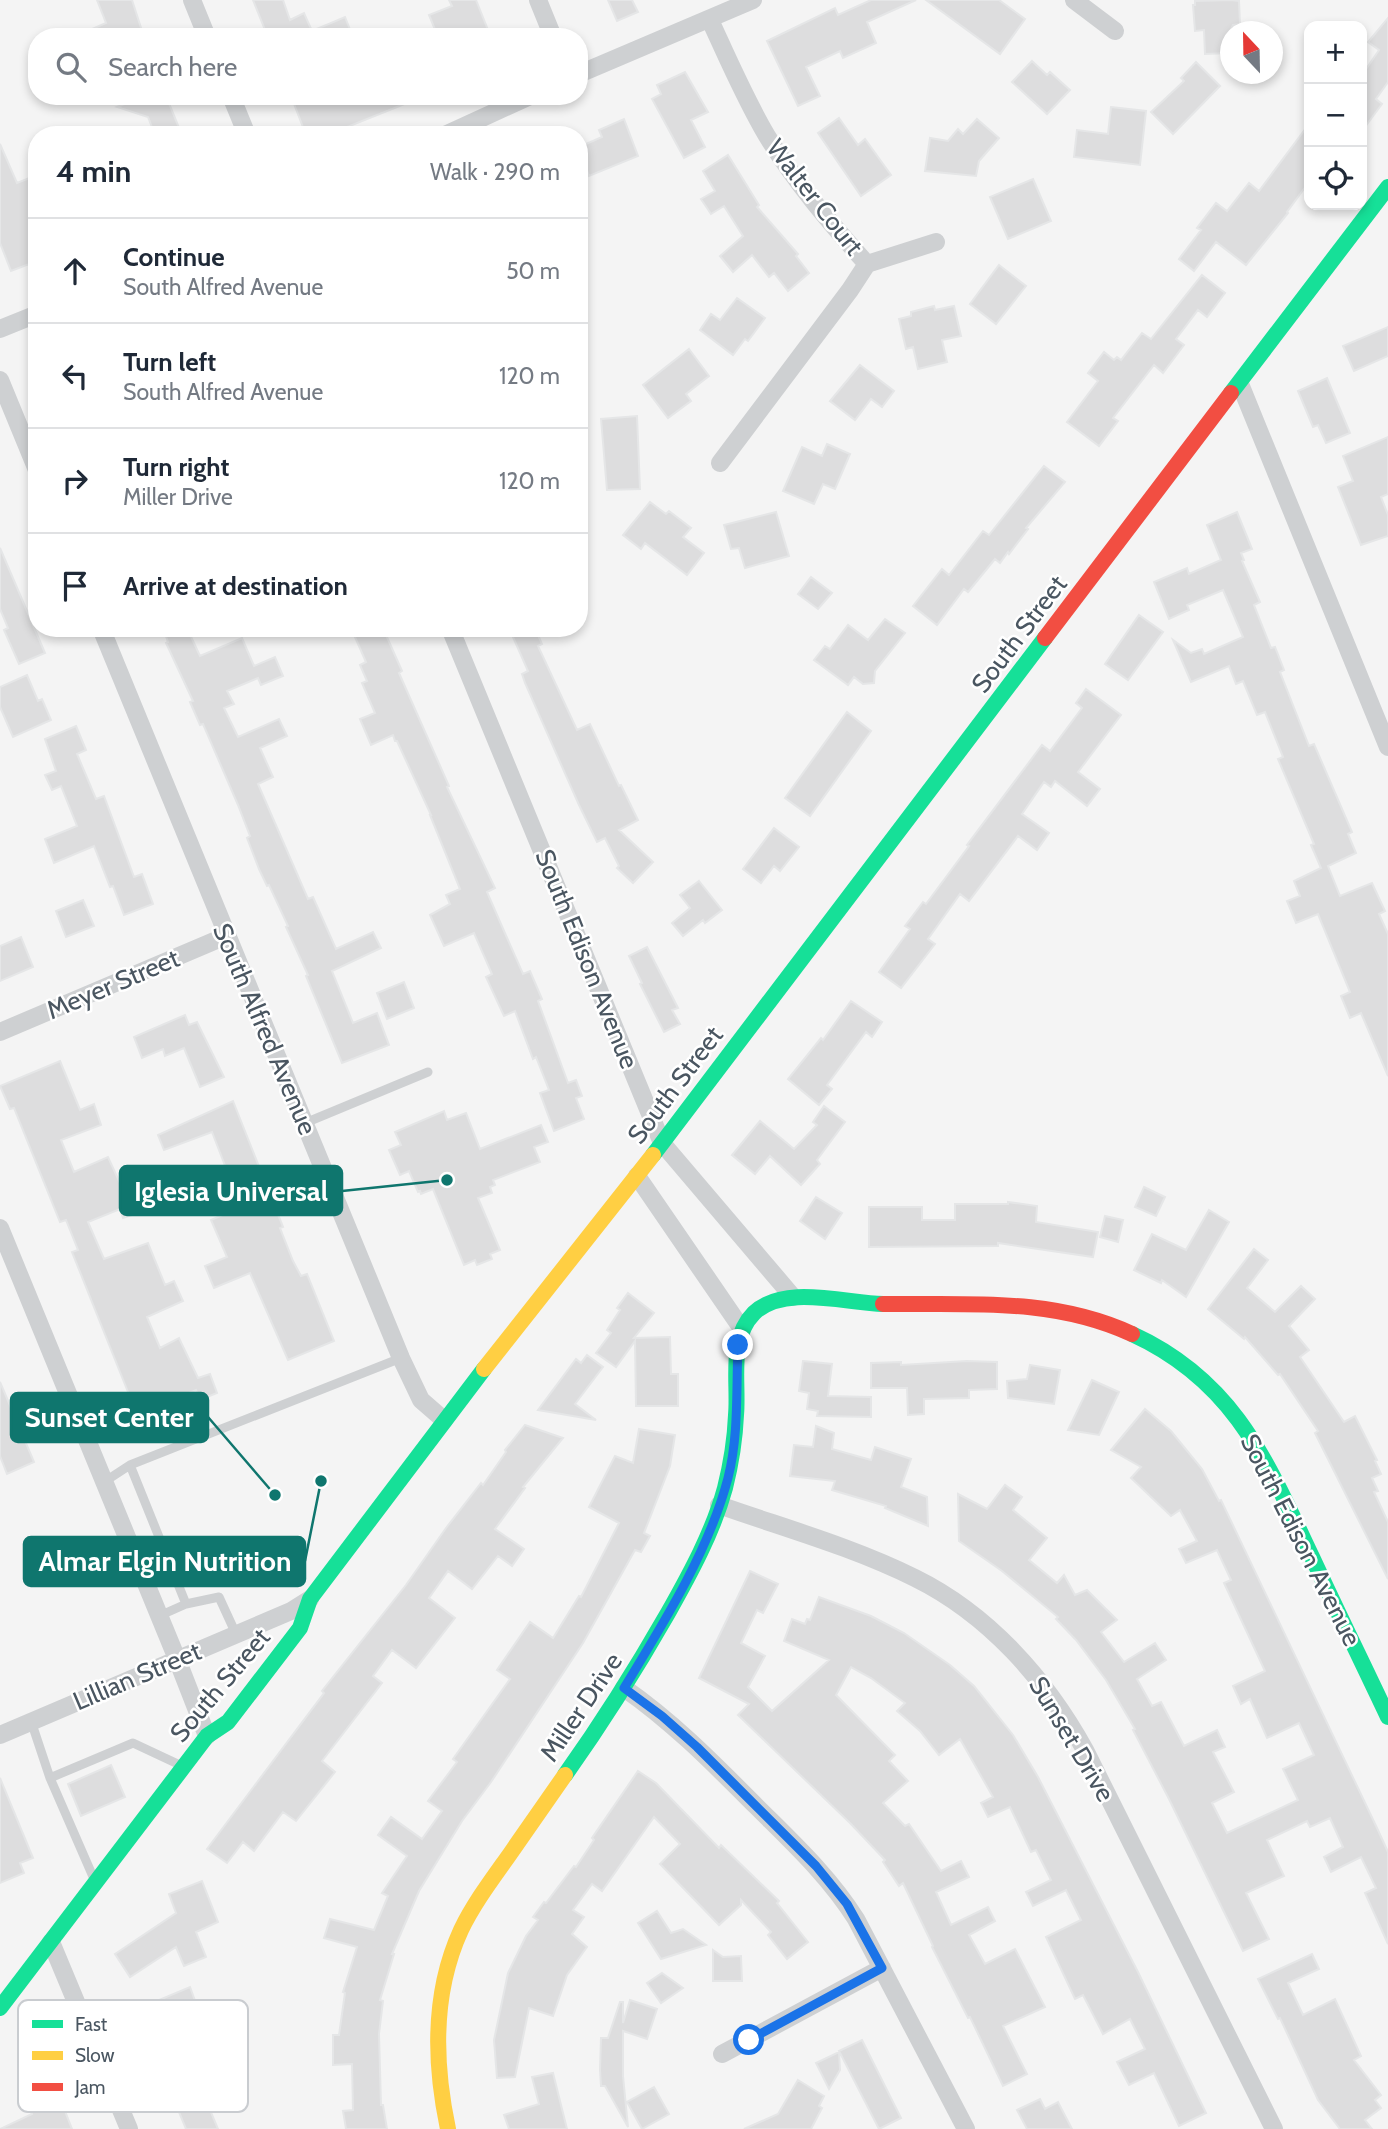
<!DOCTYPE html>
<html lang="en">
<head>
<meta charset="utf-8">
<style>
	body { margin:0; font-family:Cabin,sans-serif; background:#f2f2f3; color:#1f2937 }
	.controls { position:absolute; right:21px; top:21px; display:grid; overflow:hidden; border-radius:14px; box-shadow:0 4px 10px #0003 }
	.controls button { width:63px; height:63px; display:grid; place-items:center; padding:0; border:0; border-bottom:2px solid #e0e1e3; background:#fff; color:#1f2937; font:35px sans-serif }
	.compass { position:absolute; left:1220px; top:21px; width:63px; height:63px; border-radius:50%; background:#fff; box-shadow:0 4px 10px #0003; rotate:338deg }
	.stop { position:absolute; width:21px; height:21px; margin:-16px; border:5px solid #1a73e8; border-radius:50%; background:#fff }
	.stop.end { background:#1a73e8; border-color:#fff; box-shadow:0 2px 7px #0008 }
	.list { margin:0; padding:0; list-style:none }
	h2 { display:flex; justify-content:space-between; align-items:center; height:91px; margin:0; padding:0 28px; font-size:30px }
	h2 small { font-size:23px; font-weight:400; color:#747a83 }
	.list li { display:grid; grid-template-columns:46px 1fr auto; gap:21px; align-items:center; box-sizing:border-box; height:105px; padding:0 28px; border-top:2px solid #e0e1e3 }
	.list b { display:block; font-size:26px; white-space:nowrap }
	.list p { margin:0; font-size:23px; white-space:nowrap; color:#747a83 }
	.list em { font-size:23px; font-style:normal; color:#747a83 }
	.icon { flex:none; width:38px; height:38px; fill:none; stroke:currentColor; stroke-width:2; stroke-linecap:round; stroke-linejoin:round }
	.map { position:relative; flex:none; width:1388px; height:2129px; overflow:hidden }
	.search { position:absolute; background:#fff; box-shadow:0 4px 10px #0003; left:28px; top:28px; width:560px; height:77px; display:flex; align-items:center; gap:18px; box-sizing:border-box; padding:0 24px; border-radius:28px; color:#747a83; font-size:26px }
	.panel { position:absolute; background:#fff; box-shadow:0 4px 10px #0003; left:28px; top:126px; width:560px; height:511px; border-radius:28px }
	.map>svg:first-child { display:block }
	.building { fill:#ddddde; stroke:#e5e6e7; stroke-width:2 }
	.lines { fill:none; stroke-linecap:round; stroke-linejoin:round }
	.lane { stroke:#ced0d2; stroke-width:9 }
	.street { stroke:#ced0d2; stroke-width:18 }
	.fast { stroke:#16e098; stroke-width:16 }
	.slow { stroke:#ffcf43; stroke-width:16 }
	.jam { stroke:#f24e42; stroke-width:16 }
	.route { stroke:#1a73e8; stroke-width:9 }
	.labels { text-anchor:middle; stroke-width:5; stroke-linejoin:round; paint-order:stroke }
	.street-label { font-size:26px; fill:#4a5661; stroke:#fff }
	.key { fill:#fff; stroke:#c9ccd0; stroke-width:2 }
	.key-label { font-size:19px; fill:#4a5661 }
	.leader { fill:none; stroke:#0f766e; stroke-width:2.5 }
	.callout-dot { fill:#0f766e; stroke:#fff; stroke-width:2.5 }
	.callout { fill:#0f766e; stroke:#0f766e; stroke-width:2.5 }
	.callout-label { font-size:28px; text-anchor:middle; font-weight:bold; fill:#fff }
</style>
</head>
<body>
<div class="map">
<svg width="1388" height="2129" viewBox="0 0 1388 2129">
	<rect width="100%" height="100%" fill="#f4f4f4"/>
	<path class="building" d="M97 0H132L144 37H74L106 23Z
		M253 0H283L290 20 304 13 312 31 345 17 353 37H250L265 30Z
		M449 0H476L488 30 471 37H438L429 15 452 6Z
		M608 0H632L638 12 617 21Z
		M871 0H916L867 22 876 43 843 58 840 51 806 67 820 96 798 106 767 41 835 8 838 15Z
		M926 0H999L1025 19 1000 54Z
		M1231 0 1239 1 1240 24 1233 25 1231 29 1230 53 1205 54 1204 30 1195 31 1193 5H1195V1Z
		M1388 18V82L1376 99 1382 104 1362 131V75L1379 50 1368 42Z
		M1032 61 1047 75 1050 72 1070 90 1047 114 1012 82Z
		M1196 62 1220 86 1173 134 1151 112 1184 81 1181 78Z
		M685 72 708 112 691 120 705 147 684 158 652 99 661 94 657 85Z
		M144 96H166L182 135H155L148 117 117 107Z
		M291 96H422V97L342 129 344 135H306Z
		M1111 107 1146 111 1140 165 1074 157 1077 130 1108 134Z
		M839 118 858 145 865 139 891 175 861 196 818 133Z
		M624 119 638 156 589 176 579 147 602 137 599 130Z
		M977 119 999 138 979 161 976 176 925 171 930 138 948 141 958 129 963 134Z
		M1309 124V182L1287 212 1288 213 1246 265 1216 242 1194 271 1179 259 1201 230 1197 228 1216 203 1227 211 1249 183 1259 191Z
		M0 144 17 183 37 175V261L11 271 0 243Z
		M728 155 759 205 757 207 798 254 796 256 809 273 788 291 774 273 769 277 752 255 733 272 720 256 743 236 724 206 711 214 701 199 715 191 703 171Z
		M1033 179 1051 221 1008 239 990 197Z
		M999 265 1026 286 996 324 970 304Z
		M1202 275 1225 293 1207 317 1198 310 1176 339 1184 345 1163 373 1154 365 1113 418 1118 421 1099 446 1067 422 1098 381 1088 373 1104 352 1114 360 1117 357 1121 360 1142 333 1151 339Z
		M737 298 765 318 748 341 745 339 733 355 700 330 711 314 720 320Z
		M934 306 935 310 954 306 961 336 942 340 947 362 918 369 913 347 906 349 899 319 911 316V312Z
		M1388 327V356L1354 371 1343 346Z
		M689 349 709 376 686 394 691 401 668 418 643 385Z
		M860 365 894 391 882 407 871 399 855 420 830 401Z
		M1327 378 1350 433 1326 443 1318 425 1313 427 1298 391Z
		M637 416 640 489 607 490 601 419Z
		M1388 437V494L1381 497 1388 515V536L1361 545 1338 487 1353 481 1343 456Z
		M827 444 850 454 835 489 823 484 814 504 783 491 802 447 822 456Z
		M1044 466 1065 482 1026 528 1028 529 1009 554 1008 552 1000 563 995 559 968 592 964 589 937 625 913 606 942 569 949 575 983 531 989 535Z
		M650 502 666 514 669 511 691 528 683 537 704 553 687 575 645 543 641 549 623 535Z
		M776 512 789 556 745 568 739 548 731 549 724 525Z
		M1237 512 1252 549 1241 553 1244 560 1242 561 1260 602 1254 605 1271 648 1275 647 1284 670 1280 672 1309 746 1314 744 1352 832 1348 834 1356 853 1328 866 1340 896 1372 883 1385 911 1379 914 1388 934V1076L1361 1013 1350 1018 1341 996 1350 992 1318 914 1296 923 1287 901 1300 896 1294 881 1321 868 1311 845 1314 844 1278 759 1283 757 1265 712 1257 715 1243 681 1236 684 1229 666 1191 682 1173 640 1191 653 1202 649 1204 654 1243 637 1223 590 1187 605 1189 610 1169 619 1154 582 1187 568 1189 574 1221 560 1207 525Z
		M0 548 45 653 19 664 4 630 8 628 0 609Z
		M811 577 832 593 818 609 798 594Z
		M1139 615 1163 632 1128 680 1105 664Z
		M885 619 905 633 875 671 874 683 863 684 854 677 848 685 814 660 825 646 830 649 848 625 868 640Z
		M163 628H187L200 656 242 638 254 666 275 657 283 676 261 685 258 678 227 691 234 704 224 708 238 737 279 719 287 736 260 748 273 777 258 784 308 899 313 897 336 949 373 932 381 948 332 971 353 1023 377 1013 389 1045 342 1063 306 976 308 975 286 927 288 926 269 885 267 886 259 869 247 838 250 836 238 805 203 724 200 725 190 702 193 701 166 643 168 642Z
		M351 628H383L402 671 399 673 449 786 447 787 495 888 487 892 504 931 523 974 530 971 542 999 538 1001 568 1083 576 1080 582 1096 576 1098 584 1119 554 1131 540 1093 549 1090 536 1057 533 1059 515 1011 504 1016 486 977 492 974 474 933 444 946 430 915 450 904 446 895 460 889 430 815H431L397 741H395L393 735 371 745 360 719 375 713 362 683 367 681 360 665 366 662Z
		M509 628H535L542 644 538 646 577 730 590 724 619 786 621 785 638 820 619 830 653 862 633 883 617 868 619 866 605 838 597 842 579 805 525 683 522 674 528 671Z
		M27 675 38 701 42 699 51 720 13 737 0 707V687Z
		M1086 689 1121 715 1078 772 1100 789 1087 806 1055 781 1051 787 1044 782 1022 814 1049 833 1037 850 1018 836 969 901 960 894 928 939 935 944 901 988 879 972 910 929 905 926 923 902 926 904 969 846 967 845 1042 745 1050 751 1082 708 1076 703Z
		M847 712 871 731 810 816 785 798Z
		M76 726 86 750 77 754 96 799 104 796 134 877 142 874 153 904 124 915 113 886 110 887 94 846 54 863 45 839 77 826 61 786 52 790 45 775 56 771 45 739Z
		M774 828 799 847 780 871 774 866 761 883 743 869Z
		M699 881 722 910 705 923 703 920 683 936 672 923 690 908 680 895Z
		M83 900 94 926 66 937 56 911Z
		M21 937 33 967 0 981V946Z
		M647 947 678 1008 672 1010 680 1024 664 1032 640 984 642 983 629 956Z
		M404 982 414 1008 387 1019 377 993Z
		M851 1001 882 1022 872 1037 866 1032 827 1085 832 1089 819 1105 788 1079 821 1038 823 1040Z
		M185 1015 189 1025 197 1022 224 1077 200 1087 184 1048 165 1056 163 1049 142 1058 134 1037Z
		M60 1061 80 1110 94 1104 101 1125 61 1140 74 1172 108 1157 125 1194 136 1190 144 1211 123 1218 120 1209 88 1222 104 1259 148 1243 165 1285 174 1281 183 1301 147 1317 160 1348 179 1338 198 1378 210 1374 217 1393 200 1400 196 1390 141 1413 135 1400 132 1402 72 1252 78 1250 66 1220 60 1222 14 1108 10 1109 0 1086Z
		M233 1101 283 1227 280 1228 293 1261 301 1276 307 1274 334 1341 288 1360 250 1273 214 1288 205 1266 227 1257 211 1220 241 1207 212 1132 164 1150 158 1135Z
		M824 1106 845 1122 817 1160 820 1164 801 1185 770 1156 755 1174 732 1155 760 1121 794 1149 817 1125 813 1122Z
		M444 1111 447 1120 466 1113 480 1149 541 1125 548 1142 534 1147 540 1162 493 1180 495 1185 490 1187 492 1193 478 1198 500 1250 490 1254 492 1259 477 1265 475 1260 464 1265 433 1189 421 1194 420 1191 418 1192 409 1171 400 1175 389 1150 401 1145 395 1132Z
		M1144 1187 1165 1197 1156 1216 1135 1207Z
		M816 1197 842 1213 825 1239 800 1221Z
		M1008 1202 1037 1206 1036 1222 1098 1232 1093 1257 998 1243V1246L869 1247V1207H922V1220H955V1204H1008Z
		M1209 1210 1229 1222 1186 1297 1162 1280 1161 1283 1134 1270 1152 1234 1186 1250Z
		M1105 1216 1123 1220 1118 1242 1100 1237Z
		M1254 1249 1268 1260 1247 1288 1275 1312 1301 1286 1315 1299 1289 1326 1309 1350 1300 1357 1344 1422 1355 1416 1377 1460 1375 1461 1381 1474 1372 1478 1378 1491 1374 1492 1388 1522V1579L1315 1433 1318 1431 1280 1374 1278 1375 1245 1337 1244 1339 1208 1309Z
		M628 1293 654 1313 634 1338 670 1337 671 1374H678V1406H636L635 1341 616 1367 596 1353 611 1333 607 1330 620 1310 617 1308Z
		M587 1355 603 1367 575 1404 596 1420 538 1410 576 1359 581 1363Z
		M803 1361 832 1364 828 1396 871 1397V1417L817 1416 818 1411 807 1409 809 1393 799 1391Z
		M967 1361 997 1362V1389L969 1390V1398L924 1399V1414L908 1415 907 1388H871V1363L901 1362V1365Z
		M1030 1365 1060 1370 1054 1404 1008 1398 1007 1381 1027 1379Z
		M1092 1380 1119 1392 1099 1435 1068 1430Z
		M0 1382 34 1462 7 1474 0 1456Z
		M1145 1409 1171 1431 1202 1469 1219 1501 1221 1500 1377 1828 1388 1852V1944L1365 1893 1376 1888 1361 1857 1331 1872 1324 1857 1343 1847 1330 1818 1310 1827 1307 1821 1267 1840 1284 1876 1246 1893 1269 1939 1243 1951 1169 1799 1133 1730 1135 1729 1106 1680 1076 1640 1056 1619 1058 1617 1002 1571 959 1541 958 1494 987 1509 1005 1485 1022 1497 1013 1510 1047 1538 1029 1560 1057 1583 1064 1575 1075 1595 1087 1590 1117 1620 1101 1632 1124 1662 1155 1643 1166 1660 1137 1679 1152 1706 1161 1702 1184 1746 1217 1730 1225 1747 1213 1752 1234 1792 1212 1803 1227 1833 1298 1800 1283 1769 1314 1755 1299 1723 1267 1738 1250 1699 1241 1704 1233 1686 1265 1671 1224 1583 1231 1580 1217 1550 1186 1563 1179 1549 1197 1541 1180 1510 1171 1516 1131 1478 1141 1467 1111 1450Z
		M525 1425 563 1438 523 1487 525 1488 495 1529 524 1549 512 1566 498 1556 472 1589 448 1571 429 1598 455 1618 416 1668 392 1650 373 1676 382 1683 322 1761 335 1772 296 1821 283 1812 254 1851 243 1842 227 1863 207 1849 324 1693 322 1691 406 1585 446 1528 481 1483 483 1485 506 1452 505 1450Z
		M816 1426 834 1433 832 1449 871 1460 875 1447 911 1459 901 1487 927 1497 928 1526 885 1508 886 1506 832 1490 835 1481 790 1476 794 1445 813 1447Z
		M639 1429 675 1435 670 1466 644 1533 650 1536 641 1552 635 1550 583 1643 491 1782 462 1821 419 1891 392 1954H394L380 2000 383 2001 379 2034 381 2105H383L387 2129H346L343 2111 353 2110 352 2064 333 2065V2035H339L345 1993 343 1992 357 1947 324 1938 330 1919 374 1930 388 1896 382 1893 407 1856 378 1835 391 1817 422 1839 442 1811 428 1801 457 1762 453 1759 510 1679 497 1670 530 1622 553 1638 579 1596 581 1597 619 1523 589 1507 615 1456 633 1463Z
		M750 1571 778 1584 763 1613 757 1610 741 1643 765 1656 748 1687 772 1711 829 1660 784 1641 792 1619 805 1624 807 1619 810 1620 819 1597 871 1616 904 1633 950 1665 974 1686 1013 1735 1038 1777 1138 1972 1206 2113 1179 2126 1154 2073 1129 2085 1117 2062 1145 2049 1130 2019 1103 2034 1083 1995 1075 1999 1046 1937 1081 1920 1066 1890 1033 1906 1026 1892 1051 1880 1036 1850 1031 1852 1010 1807 988 1817 981 1803 993 1797 960 1739 939 1755 920 1731 897 1711 905 1703 871 1678 851 1667 836 1695 895 1755 889 1761 908 1781 883 1803 905 1826 909 1824 941 1871 961 1861 969 1877 936 1892 951 1925 988 1907 995 1921 969 1935 985 1964 1015 1949 1045 2007 1003 2026 1027 2074 1003 2086 970 2017 968 2018 932 1947 933 1946 903 1883 899 1886 883 1862 885 1860 850 1823 738 1715 749 1704 699 1678Z
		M111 1765 125 1797 81 1816 68 1784Z
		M638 1771 656 1783 719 1848 721 1845 779 1901 777 1903 808 1942 787 1959 768 1935 771 1932 741 1900V1905L719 1925 660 1864 680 1844 654 1817 602 1891 592 1884 573 1910 584 1917 572 1934 587 1947 567 1975 553 2016 529 2008 515 2077 497 2078 494 2040 508 1973 526 1936 538 1920 533 1917 544 1902 546 1903 574 1866 576 1867 594 1840 592 1838Z
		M0 1778 33 1858 20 1863 24 1873 0 1883Z
		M202 1881 218 1922 196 1932 206 1957 184 1966 176 1947 130 1977 115 1954 176 1913 169 1894Z
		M657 1911 671 1933 683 1929 706 1945 661 1959 638 1923Z
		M713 1950 723 1957 741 1956 742 1981H713Z
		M1312 1954 1319 1969 1288 1983 1303 2015 1335 1999 1361 2056 1354 2060 1381 2095 1375 2100 1381 2108 1365 2120 1372 2129H1340L1318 2100 1280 2018 1278 2019 1258 1979Z
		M662 1973 683 1988 661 2003 647 1983Z
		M190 1987 198 2009 182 2015 192 2039 182 2043 218 2129H186L148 2037 155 2033 148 2018 152 2017 147 2005Z
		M630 2000 657 2009 647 2039 623 2031V2076L628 2127 605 2086H601L600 2070 601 2038H608L620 2002H623V2023Z
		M862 2040 901 2118 879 2129 839 2051Z
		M839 2052 840 2070 829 2089 816 2063Z
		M55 2067 64 2090 58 2093 72 2129H0L32 2114 19 2082Z
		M553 2073 567 2129H509L504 2115 539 2104 532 2077Z
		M798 2080 824 2096 819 2106 822 2108 811 2129H744L778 2114Z
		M654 2087 669 2114 642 2129 627 2102Z
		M1040 2099 1045 2109 1058 2102 1072 2129H1027L1017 2110Z"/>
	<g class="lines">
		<path class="lane" d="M305 1123 428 1072
			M130 1465 186 1604 219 1597 236 1634
			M104 1482 130 1465 401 1358
			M159 1616 186 1604
			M31 1721 50 1778 94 1879
			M50 1778 133 1743 180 1765"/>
		<path class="street" d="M192 0 207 37
			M538 0 553 37
			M1074 0 1115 31
			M710 20C728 59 745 99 767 136 796 183 831 224 867 264L850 290 720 463
			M579 74 753 0
			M231 96 247 135
			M445 135 530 96
			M867 264 936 242
			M0 329 37 314
			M0 380 37 470
			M1240 384 1388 747
			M101 628 401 1358 421 1400 444 1420
			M450 628 662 1143 793 1297
			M0 1032 226 936
			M637 1176 742 1329
			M0 1228 177 1659 207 1736
			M719 1505C784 1528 853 1547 915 1578 988 1614 1046 1679 1085 1750L1274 2129
			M624 1688C673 1722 714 1764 756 1806 792 1842 829 1876 856 1919L966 2129
			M0 1735 291 1611 310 1599
			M51 1942 129 2129
			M722 2054 882 1968"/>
		<path class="fast" d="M1231 393 1388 187
			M653 1155 1045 638
			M1132 1334C1235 1381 1267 1462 1312 1557 1337 1611 1363 1664 1388 1717
			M565 1775C602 1723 636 1669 668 1613 690 1574 713 1532 725 1488 731 1464 735 1439 736 1415 739 1382 728 1339 754 1313 784 1284 845 1303 883 1304
			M0 2008 207 1736 228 1722 300 1628 310 1599 484 1369"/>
		<path class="slow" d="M484 1369 653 1155
			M448 2129C434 2063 432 1993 461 1930 474 1903 493 1878 510 1854 529 1827 547 1801 565 1775"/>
		<path class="jam" d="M1045 638 1231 393
			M883 1304C969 1305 1052 1297 1132 1334"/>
	</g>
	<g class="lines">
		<path class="route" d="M738 1345C736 1390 739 1435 728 1478 709 1551 663 1624 624 1688L662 1716 697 1747 816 1866 847 1904 882 1968 749 2040"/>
	</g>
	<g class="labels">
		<g class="street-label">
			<text transform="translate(815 197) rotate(52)" y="9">Walter Court</text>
			<text transform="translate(1019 634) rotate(-53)" y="9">South Street</text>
			<text transform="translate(587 959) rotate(68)" y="9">South Edison Avenue</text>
			<text transform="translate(113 984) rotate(-23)" y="9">Meyer Street</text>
			<text transform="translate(265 1029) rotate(67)" y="9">South Alfred Avenue</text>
			<text transform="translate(675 1085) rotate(-53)" y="9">South Street</text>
			<text transform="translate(1301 1540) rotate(63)" y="9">South Edison Avenue</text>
			<text transform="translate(137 1676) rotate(-23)" y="9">Lillian Street</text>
			<text transform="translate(220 1685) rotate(-50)" y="9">South Street</text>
			<text transform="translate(581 1707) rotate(-56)" y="9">Miller Drive</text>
			<text transform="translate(1072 1739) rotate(59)" y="9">Sunset Drive</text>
		</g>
	</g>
	<rect x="18" y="2000" width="230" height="112" rx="10" class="key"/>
	<rect x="32" y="2020" width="31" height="8" fill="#16e098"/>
	<rect x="32" y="2051" width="31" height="9" fill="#ffcf43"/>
	<rect x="32" y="2083" width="31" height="8" fill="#f24e42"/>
	<g class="key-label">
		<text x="75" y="2031">Fast</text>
		<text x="75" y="2062">Slow</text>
		<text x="75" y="2094">Jam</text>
	</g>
	<path class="leader" d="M447 1180L342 1191M275 1495L208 1417M321 1481L305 1561"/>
	<g class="callout-dot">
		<circle cx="447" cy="1180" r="7"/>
		<circle cx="275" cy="1495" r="7"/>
		<circle cx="321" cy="1481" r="7"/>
	</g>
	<g class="callout">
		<rect x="120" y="1166" width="222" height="49" rx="7"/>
		<rect x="11" y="1393" width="197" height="49" rx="7"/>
		<rect x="24" y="1537" width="281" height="49" rx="7"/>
	</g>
	<g class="callout-label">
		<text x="231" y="1201">Iglesia Universal</text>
		<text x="109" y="1427">Sunset Center</text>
		<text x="165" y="1571">Almar Elgin Nutrition</text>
	</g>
</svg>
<div class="controls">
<button>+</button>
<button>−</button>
<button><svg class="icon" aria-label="locate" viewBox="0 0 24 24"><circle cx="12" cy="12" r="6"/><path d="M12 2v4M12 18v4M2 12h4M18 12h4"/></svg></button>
</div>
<svg class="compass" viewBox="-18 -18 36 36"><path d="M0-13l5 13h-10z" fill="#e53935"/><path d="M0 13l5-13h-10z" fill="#747a83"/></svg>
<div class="stop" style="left:749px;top:2040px"></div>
<div class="stop end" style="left:738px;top:1345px"></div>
<div class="search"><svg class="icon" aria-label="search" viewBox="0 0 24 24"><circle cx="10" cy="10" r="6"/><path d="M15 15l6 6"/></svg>Search here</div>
<section class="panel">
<h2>4 min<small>Walk · 290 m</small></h2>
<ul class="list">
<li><svg class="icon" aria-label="ahead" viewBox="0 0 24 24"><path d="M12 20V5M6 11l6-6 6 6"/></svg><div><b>Continue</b><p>South Alfred Avenue</p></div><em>50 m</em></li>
<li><svg class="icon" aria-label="left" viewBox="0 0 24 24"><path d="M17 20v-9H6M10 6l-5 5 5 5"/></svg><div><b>Turn left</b><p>South Alfred Avenue</p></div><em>120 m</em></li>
<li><svg class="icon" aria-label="right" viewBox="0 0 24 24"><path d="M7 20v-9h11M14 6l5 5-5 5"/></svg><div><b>Turn right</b><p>Miller Drive</p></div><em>120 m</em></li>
<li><svg class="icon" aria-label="arrive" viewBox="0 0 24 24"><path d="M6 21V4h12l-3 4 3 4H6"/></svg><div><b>Arrive at destination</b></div></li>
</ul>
</section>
</div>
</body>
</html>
